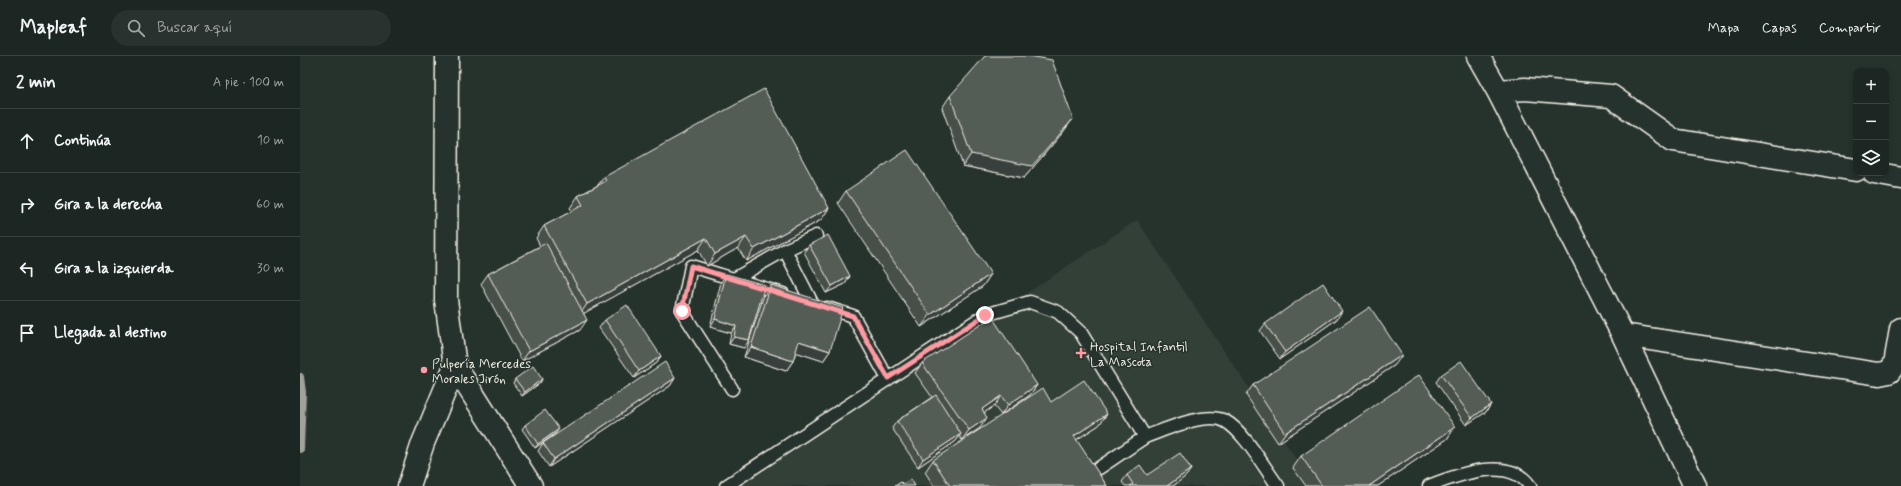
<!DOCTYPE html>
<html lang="es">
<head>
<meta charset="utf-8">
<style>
	body { margin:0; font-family:Mynerve,sans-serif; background:#29322f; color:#f1f3f6 }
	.controls { position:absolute; right:12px; top:12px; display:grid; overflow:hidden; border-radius:8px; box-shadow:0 2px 6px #0003 }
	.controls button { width:36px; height:36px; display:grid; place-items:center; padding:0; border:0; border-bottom:1px solid #3a4340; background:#1c2622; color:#f1f3f6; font:20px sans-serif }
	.stop { position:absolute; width:12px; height:12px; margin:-9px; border:3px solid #ff9aa2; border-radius:50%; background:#fff }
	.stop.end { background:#ff9aa2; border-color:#fff; box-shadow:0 1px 4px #0008 }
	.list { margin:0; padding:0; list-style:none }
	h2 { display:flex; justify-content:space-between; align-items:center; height:52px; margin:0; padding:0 16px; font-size:17px }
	h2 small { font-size:13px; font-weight:400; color:#a0a5a5 }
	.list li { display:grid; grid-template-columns:26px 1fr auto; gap:12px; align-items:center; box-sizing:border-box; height:64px; padding:0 16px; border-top:1px solid #3a4340 }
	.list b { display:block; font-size:15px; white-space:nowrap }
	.list em { font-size:13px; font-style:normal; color:#a0a5a5 }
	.icon { flex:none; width:22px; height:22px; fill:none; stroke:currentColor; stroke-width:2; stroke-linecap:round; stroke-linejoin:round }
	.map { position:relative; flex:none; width:1601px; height:430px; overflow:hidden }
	header { display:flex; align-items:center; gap:24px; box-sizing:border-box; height:56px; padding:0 20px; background:#1c2622; border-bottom:1px solid #3a4340 }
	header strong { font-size:19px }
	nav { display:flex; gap:22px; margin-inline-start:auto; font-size:14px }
	.search { width:280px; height:36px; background:#29322f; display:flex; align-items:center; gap:10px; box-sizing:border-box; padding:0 14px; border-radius:22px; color:#a0a5a5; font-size:15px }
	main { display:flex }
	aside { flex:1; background:#1c2622 }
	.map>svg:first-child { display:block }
	.built { fill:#333f39 }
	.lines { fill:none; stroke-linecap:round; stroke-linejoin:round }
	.stream { stroke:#9fa39b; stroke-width:8 }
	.service-casing { stroke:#f4f1e8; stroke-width:15 }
	.minor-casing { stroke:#f4f1e8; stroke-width:25 }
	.service { stroke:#26332d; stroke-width:12 }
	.minor { stroke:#26332d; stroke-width:22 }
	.wall { fill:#474f49; stroke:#f4f1e8 }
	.shaded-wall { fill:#39403c; stroke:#f4f1e8 }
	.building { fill:#525c55; stroke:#f4f1e8 }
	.route { stroke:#ff9aa2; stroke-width:5 }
	.poi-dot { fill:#ff9aa2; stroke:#26332d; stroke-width:1.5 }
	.labels { text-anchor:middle; stroke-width:3; stroke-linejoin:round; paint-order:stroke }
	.poi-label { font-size:13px; fill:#f4f1e8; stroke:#26332d; text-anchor:start }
</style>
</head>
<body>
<header>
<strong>Mapleaf</strong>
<div class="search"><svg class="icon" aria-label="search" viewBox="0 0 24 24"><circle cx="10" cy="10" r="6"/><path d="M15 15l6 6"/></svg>Buscar aquí</div>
<nav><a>Mapa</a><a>Capas</a><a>Compartir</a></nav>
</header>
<main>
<aside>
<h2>2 min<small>A pie · 100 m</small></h2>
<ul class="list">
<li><svg class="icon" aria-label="ahead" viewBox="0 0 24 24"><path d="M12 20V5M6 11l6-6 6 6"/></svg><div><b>Continúa</b></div><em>10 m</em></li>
<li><svg class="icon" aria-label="right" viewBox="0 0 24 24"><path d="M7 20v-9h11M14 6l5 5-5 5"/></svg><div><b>Gira a la derecha</b></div><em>60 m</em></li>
<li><svg class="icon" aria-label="left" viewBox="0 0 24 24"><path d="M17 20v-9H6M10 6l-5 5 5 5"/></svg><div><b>Gira a la izquierda</b></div><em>30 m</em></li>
<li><svg class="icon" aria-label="arrive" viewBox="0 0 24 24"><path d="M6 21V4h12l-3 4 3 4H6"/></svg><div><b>Llegada al destino</b></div></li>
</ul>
</aside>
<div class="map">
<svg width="1601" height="430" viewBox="0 0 1601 430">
	<rect width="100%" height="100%" fill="#26332d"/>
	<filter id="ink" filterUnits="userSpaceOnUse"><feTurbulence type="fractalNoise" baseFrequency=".025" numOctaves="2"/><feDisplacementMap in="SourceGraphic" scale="8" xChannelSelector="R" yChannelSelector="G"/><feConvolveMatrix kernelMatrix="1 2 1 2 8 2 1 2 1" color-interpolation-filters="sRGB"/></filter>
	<g filter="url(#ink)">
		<path class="built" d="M837 164 1014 430H437Z"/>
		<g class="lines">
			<path class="stream" d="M0 321 2 336 0 393"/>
			<g class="service-casing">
				<path id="service" d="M434 223 485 194
					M512 247 485 194 516 180
					M527 252 553 260 588 323
					M432 333 382 255 391 210 483 238
					M845 381C864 374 906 355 925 365 944 375 965 413 978 430
					M426 430 685 259 730 246 758 256 781 277 845 381 799 412
					M1129 430C1157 419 1209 399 1230 430"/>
			</g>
			<g class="minor-casing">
				<path id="minor" d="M147 0 146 244 155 310 231 430
					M1178 0 1198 35 1323 279 1395 430
					M1198 35 1225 33 1311 40 1373 84 1556 114
					M1574 117 1601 122
					M1323 279 1579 318 1589 316 1595 308 1601 273
					M109 430 123 387 155 310"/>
			</g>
			<use href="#service" class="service"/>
			<use href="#minor" class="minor"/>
		</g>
		<path class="wall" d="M650 40 764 75 724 122 663 110 642 52Z
			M304 121 529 152 521 164 446 205 438 192 407 210 398 194 284 257 280 274 222 305 181 228 188 218 240 190 236 182 244 170 272 155 270 152 278 140 298 129Z
			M546 135 691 218 683 230 621 271 538 147Z
			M509 189 550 220 545 228 526 237 504 196Z
			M426 218 444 292 429 288 431 277 410 271 421 226Z
			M471 229 530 295 523 305 496 296 493 305 486 315 444 301 464 239Z
			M1037 263 980 303 960 275 965 268Z
			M305 264 361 300 356 307 334 322 299 272Z
			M622 307 737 329 730 339 701 359 694 350 684 357 680 372 662 384 659 380 656 385 618 411 592 372 597 365 632 341 615 317Z
			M1095 309 978 387 946 339 953 329Z
			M1141 319 1191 348 1186 356 1166 369 1136 326Z
			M375 322 370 330 249 411 238 395 243 387Z
			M215 323H242L240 327 222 340 213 327Z
			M807 358 799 369 776 384 807 430H634L625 416 633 404Z
			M225 369 256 377 235 392 222 373Z
			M1155 371 1147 383 1078 430H1006L993 412 1001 400Z
			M891 413 886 420 873 430H825L822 426 827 419H847Z"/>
		<path class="shaded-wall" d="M773 63 764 75 724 122 663 110 671 98Z
			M529 152 521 164 446 205 454 193Z
			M446 181 438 192 407 210 415 198Z
			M406 182 398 194 279 260 287 248Z
			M691 218 683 230 621 271 630 259Z
			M550 220 545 228 526 237 532 230Z
			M1042 255 1037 263 980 303 985 296Z
			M415 263 436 270 431 277 410 271Z
			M287 264 280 274 222 305 229 295Z
			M434 281 449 284 444 292 429 288Z
			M499 285 530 295 523 305 492 295Z
			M451 291 493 305 486 315 444 301Z
			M1102 299 1095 309 978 387 985 377Z
			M361 300 356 307 334 322 339 315Z
			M375 322 370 330 249 411 254 403Z
			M242 323 240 327 222 340 225 336Z
			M737 329 730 339 701 359 708 349Z
			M701 340 694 350 675 363 682 353Z
			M1191 348 1186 356 1166 369 1172 362Z
			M807 358 799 369 765 391 774 380Z
			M687 362 680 372 662 384 669 374Z
			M1155 371 1147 383 1078 430H1069Z
			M259 373 256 377 235 392 238 388Z
			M661 378 656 385 618 411 623 403Z
			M891 413 886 420 873 430H867Z"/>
		<path class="building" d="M685 0H729L752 4 773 63 732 110 671 98 650 40Z
			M464 33 529 152 454 193 446 181 415 198 406 182 287 248 244 170 283 149 278 140 306 125 304 121Z
			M607 94 691 218 630 259 546 135Z
			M528 179 550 220 532 230 509 189Z
			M246 187 287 264 229 295 188 218Z
			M426 218 465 229 449 284 434 281 436 270 415 263Z
			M1023 227 1042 255 985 296 965 268Z
			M471 229 543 252 530 295 499 285 493 305 451 291Z
			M327 249 361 300 339 315 305 264Z
			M1070 251 1102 299 985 377 953 329Z
			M692 261 737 329 708 349 701 340 682 353 687 362 669 374 622 307Z
			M1161 305 1191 348 1172 362 1141 319Z
			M365 306 375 322 254 403 243 387Z
			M233 310 242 323 225 336 215 323Z
			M1119 319 1155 371 1069 430H1022L1001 400Z
			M784 324 807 358 774 380 807 430H650L633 404 743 332 751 346Z
			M636 339 661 378 623 403 597 365Z
			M245 354 259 373 238 388 225 369Z
			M880 397 891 413 867 430H830L833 428 827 419 840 409 847 419Z
			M611 423 615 430H595L601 426 603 428Z"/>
	</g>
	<g class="lines" filter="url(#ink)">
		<path class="route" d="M382 255 391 210 553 260 588 322 685 259"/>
	</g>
	<g class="poi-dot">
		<path d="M779 291h4v4h4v4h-4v4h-4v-4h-4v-4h4z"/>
		<circle cx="124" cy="314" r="4"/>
	</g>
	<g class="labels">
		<g class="poi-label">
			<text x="790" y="295">Hospital Infantil<tspan x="790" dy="15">La Mascota</tspan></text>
			<text x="132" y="312">Pulpería Mercedes<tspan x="132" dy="15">Morales Jirón</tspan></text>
		</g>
	</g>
</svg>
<div class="controls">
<button>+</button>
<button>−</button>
<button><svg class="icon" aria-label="layers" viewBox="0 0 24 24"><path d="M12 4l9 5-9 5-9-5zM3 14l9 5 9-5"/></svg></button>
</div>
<div class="stop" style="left:382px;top:255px"></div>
<div class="stop end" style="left:685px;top:259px"></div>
</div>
</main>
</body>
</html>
